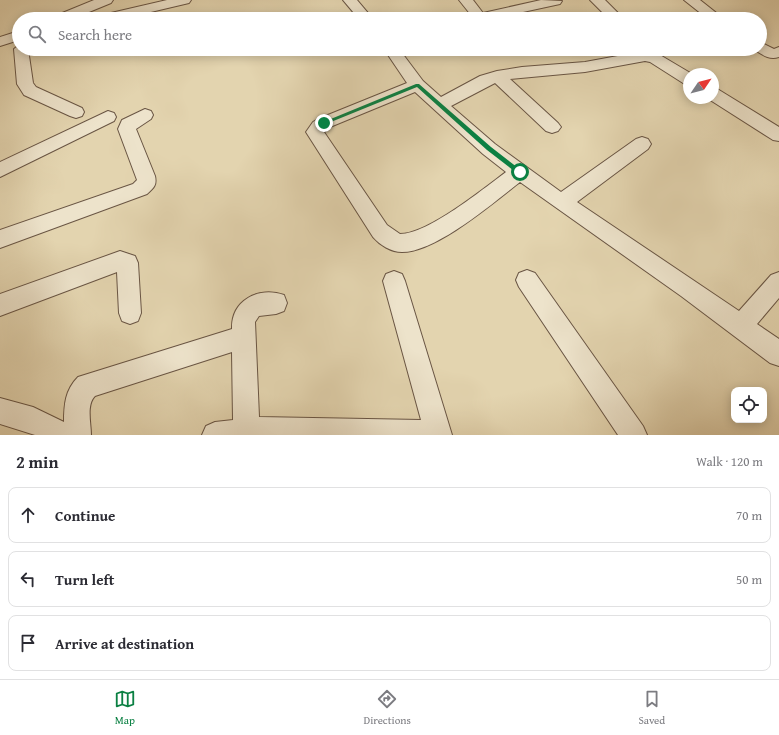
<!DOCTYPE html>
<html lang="en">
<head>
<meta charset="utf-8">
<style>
	body { margin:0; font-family:"Gentium Book Plus",serif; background:#f7f7f7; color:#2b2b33 }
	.controls { position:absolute; right:12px; bottom:12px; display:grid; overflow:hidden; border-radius:8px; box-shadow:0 2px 10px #0003 }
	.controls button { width:36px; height:36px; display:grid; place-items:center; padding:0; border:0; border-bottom:1px solid #e1e1e2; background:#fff; color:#2b2b33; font:20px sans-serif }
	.compass { position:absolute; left:683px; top:68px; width:36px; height:36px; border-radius:50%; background:#fff; box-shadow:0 2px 10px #0003; rotate:55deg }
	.stop { position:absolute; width:12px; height:12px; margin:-9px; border:3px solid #0b8043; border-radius:50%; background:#fff }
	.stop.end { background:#0b8043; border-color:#fff; box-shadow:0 1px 4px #0008 }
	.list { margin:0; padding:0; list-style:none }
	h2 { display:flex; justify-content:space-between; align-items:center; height:52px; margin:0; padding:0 16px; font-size:17px }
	h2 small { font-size:13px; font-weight:400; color:#7c7c81 }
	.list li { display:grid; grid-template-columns:26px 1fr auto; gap:12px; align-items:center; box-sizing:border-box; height:56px; margin:0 8px 8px; padding:0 8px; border:1px solid #e1e1e2; border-radius:8px }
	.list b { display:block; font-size:15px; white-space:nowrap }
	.list em { font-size:13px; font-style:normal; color:#7c7c81 }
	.icon { flex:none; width:22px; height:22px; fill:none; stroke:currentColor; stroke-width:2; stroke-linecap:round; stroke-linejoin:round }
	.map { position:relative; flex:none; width:779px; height:435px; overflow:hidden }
	.search { position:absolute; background:#fff; box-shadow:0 2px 10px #0003; left:12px; right:12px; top:12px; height:44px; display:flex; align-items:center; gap:10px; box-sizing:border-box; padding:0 14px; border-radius:22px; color:#7c7c81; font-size:15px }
	.sheet { height:244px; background:#fff }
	nav { display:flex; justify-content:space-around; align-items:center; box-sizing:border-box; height:56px; border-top:1px solid #e1e1e2; background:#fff; font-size:11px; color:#7c7c81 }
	nav a { display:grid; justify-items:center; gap:2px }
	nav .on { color:#0b8043 }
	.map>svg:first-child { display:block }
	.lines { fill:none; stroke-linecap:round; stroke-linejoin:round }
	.minor-casing { stroke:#695544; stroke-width:2 }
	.minor { fill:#ede3cb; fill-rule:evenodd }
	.route { fill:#0b8043 }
</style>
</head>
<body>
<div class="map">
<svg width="779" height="435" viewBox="0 0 779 435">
	<rect width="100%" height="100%" fill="#e3d4af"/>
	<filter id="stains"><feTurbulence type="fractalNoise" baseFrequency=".005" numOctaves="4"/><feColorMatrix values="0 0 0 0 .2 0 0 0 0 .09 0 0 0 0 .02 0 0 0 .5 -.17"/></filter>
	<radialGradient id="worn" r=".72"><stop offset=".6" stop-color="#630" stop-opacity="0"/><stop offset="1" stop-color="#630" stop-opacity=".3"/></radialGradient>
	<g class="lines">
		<g class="minor-casing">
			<path id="minor" d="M94 0H113L111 3 72 19H53L55 16Z
				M167 0H191L189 3 121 19H96L98 16Z
				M343 0H357L373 19H359Z
				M459 0H473L483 13 541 0 562 1 560 4 491 19H465L471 15Z
				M590 0H605L624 19H609Z
				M684 0H700L724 19H708Z
				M19 31V40L0 46V37Z
				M760 42 774 49 779 47V57C769 60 763 55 755 50L754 49H760Z
				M19 45V49H28L33 83 36 87 82 108 84 112 82 116 76 118 70 116 24 95 17 84 14 49Z
				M384 49H399L423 81 441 97 480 76 497 71 522 67 585 62 645 51 660 55 692 74H689V84L683 83 650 62 645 61 585 72 510 79 558 123 561 127 558 131 552 133 546 131 495 83 451 106 495 144 561 192 636 139 642 137 648 139 651 144 648 149 577 202 739 311 771 275 779 272V298L757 324 779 339V366L770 363 681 296 520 182C493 203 436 252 402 252 391 252 380 245 373 237L306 132 313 122 318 119 407 83ZM415 92 483 154 506 172C483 189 428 234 400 234L387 225 324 132 330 127Z
				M713 88 719 90 779 127V141L773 140 707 98H713Z
				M145 109 151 111 153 115 151 119 136 129 155 176C157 185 154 188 147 194L0 248V230L133 184 137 180 118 129 122 120Z
				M108 111 114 113 116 117 114 121 0 177V162Z
				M120 251 135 256 138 263 141 313 138 321 130 324 122 321 119 313 117 272 0 316V294Z
				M527 270 535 273 643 426 647 435H618L519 287 516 280 519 273Z
				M394 271 402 274 405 281 452 435H202L206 426 215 422 233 420 232 352 95 396C86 405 91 423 91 435H35L0 424V398L33 407 64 422C64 405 65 390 78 377L232 329C231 300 259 286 284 295L287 303 284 311 276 314 259 316 255 322 259 417 421 420 383 281 386 274Z"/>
		</g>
		<use href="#minor" class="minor"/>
	</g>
	<path class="route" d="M416 84H419L491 147 522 171V174H518L487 150 417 87 326 124 321 123Z"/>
	<rect width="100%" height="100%" filter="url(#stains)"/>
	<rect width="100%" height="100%" fill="url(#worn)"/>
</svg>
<div class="controls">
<button><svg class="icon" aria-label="locate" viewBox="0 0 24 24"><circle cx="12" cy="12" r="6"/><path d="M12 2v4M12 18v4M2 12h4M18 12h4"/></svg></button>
</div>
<svg class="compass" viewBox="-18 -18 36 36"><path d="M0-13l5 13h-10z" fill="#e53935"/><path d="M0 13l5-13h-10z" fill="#7c7c81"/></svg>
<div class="stop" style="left:520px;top:172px"></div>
<div class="stop end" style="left:324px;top:123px"></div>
<div class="search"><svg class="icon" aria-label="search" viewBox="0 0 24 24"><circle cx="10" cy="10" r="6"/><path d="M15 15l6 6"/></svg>Search here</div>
</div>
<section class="sheet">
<h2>2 min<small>Walk · 120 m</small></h2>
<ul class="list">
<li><svg class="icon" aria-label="ahead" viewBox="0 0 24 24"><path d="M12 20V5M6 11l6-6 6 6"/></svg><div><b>Continue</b></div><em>70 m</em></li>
<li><svg class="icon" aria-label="left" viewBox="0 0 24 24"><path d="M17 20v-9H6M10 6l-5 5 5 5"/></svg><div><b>Turn left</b></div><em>50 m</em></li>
<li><svg class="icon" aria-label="arrive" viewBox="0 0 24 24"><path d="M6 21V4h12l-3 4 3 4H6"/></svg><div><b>Arrive at destination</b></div></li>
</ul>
</section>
<nav>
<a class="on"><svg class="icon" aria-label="map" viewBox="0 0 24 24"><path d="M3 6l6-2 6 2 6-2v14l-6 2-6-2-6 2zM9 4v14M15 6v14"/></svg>Map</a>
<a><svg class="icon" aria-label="directions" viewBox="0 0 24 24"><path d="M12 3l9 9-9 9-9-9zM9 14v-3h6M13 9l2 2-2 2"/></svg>Directions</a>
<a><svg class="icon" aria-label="saved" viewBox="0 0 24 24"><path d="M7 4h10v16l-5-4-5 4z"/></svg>Saved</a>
</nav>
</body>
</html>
